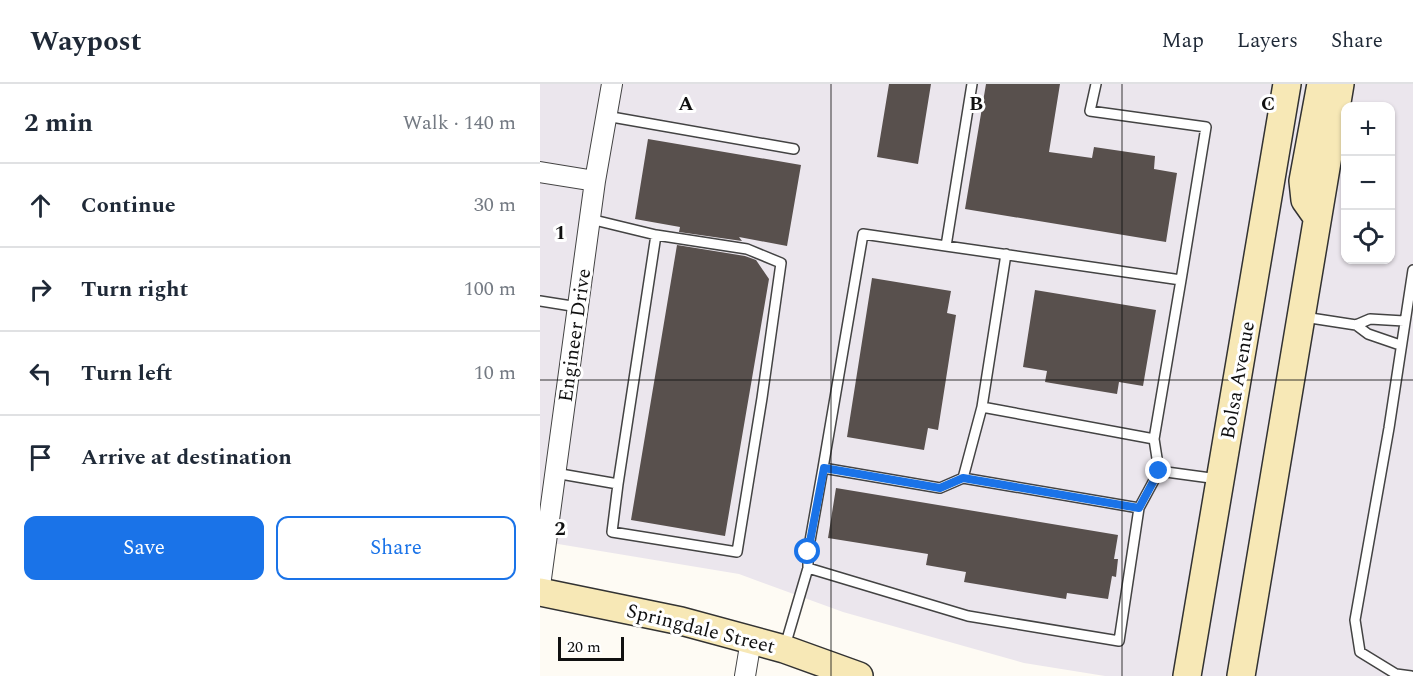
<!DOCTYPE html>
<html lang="en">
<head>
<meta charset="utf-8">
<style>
	body { margin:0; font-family:Spectral,serif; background:#f2f2f3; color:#1f2937 }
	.controls { position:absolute; right:18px; top:18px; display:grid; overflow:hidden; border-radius:12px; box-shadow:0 2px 4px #0004 }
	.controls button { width:54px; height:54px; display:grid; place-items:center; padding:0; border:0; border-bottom:2px solid #e0e1e3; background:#fff; color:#1f2937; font:30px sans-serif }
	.scale { position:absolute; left:18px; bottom:15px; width:66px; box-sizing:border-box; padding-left:6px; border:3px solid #101010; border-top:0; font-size:16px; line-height:21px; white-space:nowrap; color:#101010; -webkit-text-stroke:4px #fff; paint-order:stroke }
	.stop { position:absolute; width:18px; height:18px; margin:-14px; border:4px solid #1a73e8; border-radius:50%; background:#fff }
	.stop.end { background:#1a73e8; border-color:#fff; box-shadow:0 2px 6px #0008 }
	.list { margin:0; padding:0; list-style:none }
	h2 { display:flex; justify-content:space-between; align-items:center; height:78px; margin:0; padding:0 24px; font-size:26px }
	h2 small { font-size:20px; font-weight:400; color:#747a83 }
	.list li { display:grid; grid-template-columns:39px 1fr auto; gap:18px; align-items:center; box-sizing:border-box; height:84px; padding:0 24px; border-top:2px solid #e0e1e3 }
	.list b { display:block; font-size:22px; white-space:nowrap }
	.list em { font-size:20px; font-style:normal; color:#747a83 }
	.actions { display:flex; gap:12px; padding:18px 24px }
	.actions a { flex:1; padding:14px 0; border:2px solid #1a73e8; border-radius:12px; text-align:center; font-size:21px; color:#1a73e8 }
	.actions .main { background:#1a73e8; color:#fff }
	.icon { flex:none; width:33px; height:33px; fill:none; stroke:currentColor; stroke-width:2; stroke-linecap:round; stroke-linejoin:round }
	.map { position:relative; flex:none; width:873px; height:592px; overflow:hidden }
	header { display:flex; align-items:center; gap:36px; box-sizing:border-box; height:84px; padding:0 30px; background:#fff; border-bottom:2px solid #e0e1e3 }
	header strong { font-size:28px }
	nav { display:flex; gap:33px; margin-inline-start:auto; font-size:21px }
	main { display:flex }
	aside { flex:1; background:#fff }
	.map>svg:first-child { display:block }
	.industrial { fill:#ebe6ed; fill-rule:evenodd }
	.building { fill:#58504d }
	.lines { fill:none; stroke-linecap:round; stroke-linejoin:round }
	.lane-casing { stroke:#434343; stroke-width:12 }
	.street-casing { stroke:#434343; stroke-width:22 }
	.secondary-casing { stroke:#323232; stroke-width:30 }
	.lane { stroke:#fff; stroke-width:9 }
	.street { stroke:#fff; stroke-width:20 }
	.secondary { stroke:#f7e8b6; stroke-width:27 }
	.route { stroke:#1a73e8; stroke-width:8 }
	.grid { fill:none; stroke:#101010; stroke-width:1.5; stroke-opacity:0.55 }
	.labels { text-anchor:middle; stroke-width:6; stroke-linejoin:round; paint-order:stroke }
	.street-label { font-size:20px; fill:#101010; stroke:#fff }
	.grid-label { font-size:20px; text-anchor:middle; font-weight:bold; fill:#101010; stroke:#fff; stroke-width:6; stroke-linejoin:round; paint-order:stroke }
</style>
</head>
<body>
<header>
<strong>Waypost</strong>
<nav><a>Map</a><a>Layers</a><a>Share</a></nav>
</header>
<main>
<aside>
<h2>2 min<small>Walk · 140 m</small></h2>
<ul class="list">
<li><svg class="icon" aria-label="ahead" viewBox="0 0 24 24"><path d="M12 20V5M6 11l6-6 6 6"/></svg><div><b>Continue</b></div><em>30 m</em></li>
<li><svg class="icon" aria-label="right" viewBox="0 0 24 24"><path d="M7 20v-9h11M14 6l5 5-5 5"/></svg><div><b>Turn right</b></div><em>100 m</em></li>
<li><svg class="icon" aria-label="left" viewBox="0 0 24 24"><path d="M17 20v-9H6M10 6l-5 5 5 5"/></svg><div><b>Turn left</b></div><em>10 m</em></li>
<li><svg class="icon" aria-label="arrive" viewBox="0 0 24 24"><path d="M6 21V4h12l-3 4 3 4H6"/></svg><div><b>Arrive at destination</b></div></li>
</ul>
<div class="actions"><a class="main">Save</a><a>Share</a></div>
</aside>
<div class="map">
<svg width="873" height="592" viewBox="0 0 873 592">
	<rect width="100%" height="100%" fill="#fefbf4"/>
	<path class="industrial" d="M0 0H873V592H565L484 579 303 528 199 490 0 457ZM806 22H850V176H806Z"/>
	<path class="building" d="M349 0H391L378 80 337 73Z
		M446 0H520L509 68 552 74 554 63 615 72 614 85 637 89 626 158 425 125Z
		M108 55 261 81 247 162 199 153 202 157 139 148 140 143 95 135Z
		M137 161 205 172 216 176 229 195 185 452 91 436Z
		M332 194 411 207 407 229 416 231 398 346 388 344 384 366 307 353Z
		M495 206 616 226 603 302 579 298 577 310 505 298 507 287 483 283Z
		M296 404 578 451 574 475H578L576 493 572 492 568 515 527 509 526 515 424 498 426 488 386 481 388 470 288 454Z"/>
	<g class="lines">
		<g class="lane-casing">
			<path id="lane" d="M432 0 406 162 641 196 614 355 442 323 466 170
				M556 0 550 27 666 43 641 196
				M66 32 254 65
				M50 135 116 151
				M0 217 38 223
				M764 233 816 241 828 250 860 261
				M816 241 830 235 864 237
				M614 355 619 387
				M283 384 323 150 406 162
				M15 389 78 400 72 448 197 468 222 314 241 179 207 165 116 151 78 400
				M423 394 400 404 283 384 268 468V484L428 532 579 557 599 424 423 394 442 323
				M599 424 619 387 678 395
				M245 562 268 484
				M871 592 856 590 820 568 815 536 849 344 873 186"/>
		</g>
		<g class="street-casing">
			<path id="street" d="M0 88 55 97
				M0 502 55 97 72 0
				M205 592 211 556"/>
		</g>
		<g class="secondary-casing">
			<path id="secondary" d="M777 133 765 116 763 97 781 0
				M0 508 141 537 244 565 319 592
				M647 592 747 0
				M701 592 800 0"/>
		</g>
		<use href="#lane" class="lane"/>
		<use href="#street" class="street"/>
		<use href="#secondary" class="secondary"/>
	</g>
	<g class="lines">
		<path class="route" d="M268 468 284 384 400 404 423 394 599 424 619 387"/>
	</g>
	<path class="grid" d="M291 0V592M582 0V592M0 296H873"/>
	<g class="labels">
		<g class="street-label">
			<text transform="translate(34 251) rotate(-82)" y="7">Engineer Drive</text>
			<text transform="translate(697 296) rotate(-80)" y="7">Bolsa Avenue</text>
			<text transform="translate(161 544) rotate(14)" y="7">Springdale Street</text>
		</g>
	</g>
	<g class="grid-label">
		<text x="146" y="26">A</text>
		<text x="436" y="26">B</text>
		<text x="728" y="26">C</text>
		<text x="20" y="155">1</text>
		<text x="20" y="451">2</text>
	</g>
</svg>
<div class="controls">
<button>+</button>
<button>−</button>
<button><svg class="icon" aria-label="locate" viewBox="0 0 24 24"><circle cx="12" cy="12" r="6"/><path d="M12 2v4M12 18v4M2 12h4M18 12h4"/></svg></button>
</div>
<div class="scale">20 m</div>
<div class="stop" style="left:268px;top:468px"></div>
<div class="stop end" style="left:619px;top:387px"></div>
</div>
</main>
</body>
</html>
